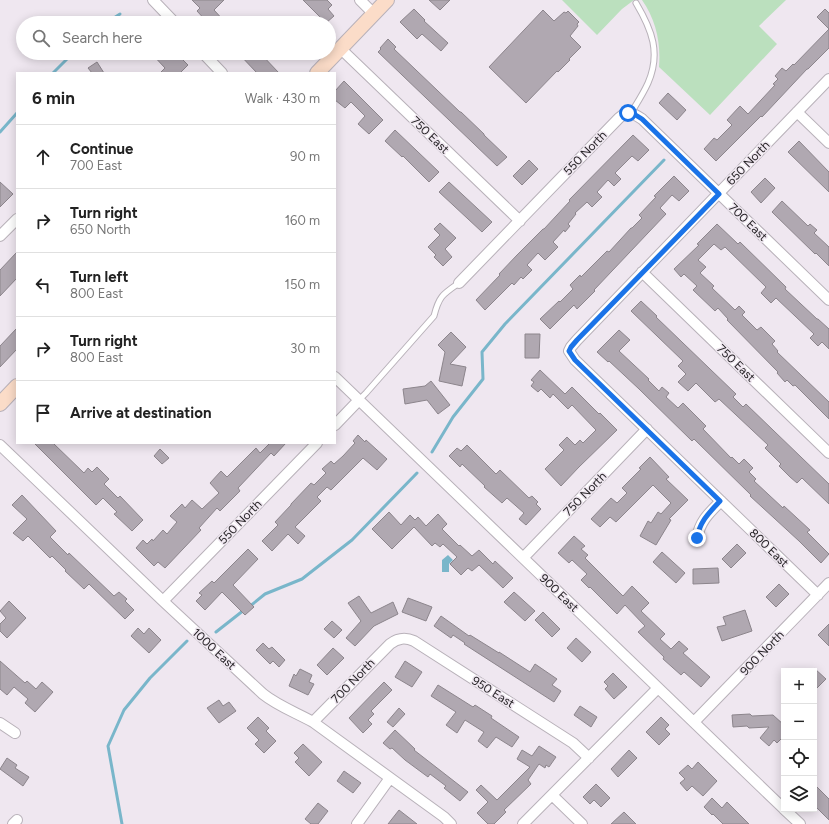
<!DOCTYPE html>
<html lang="en">
<head>
<meta charset="utf-8">
<style>
	body { margin:0; font-family:Figtree,sans-serif; background:#f6f6f6; color:#222 }
	.controls { position:absolute; right:12px; bottom:12px; display:grid; overflow:hidden; border-radius:0px; box-shadow:0 2px 10px #0003 }
	.controls button { width:36px; height:36px; display:grid; place-items:center; padding:0; border:0; border-bottom:1px solid #e0e0e0; background:#fff; color:#222; font:20px sans-serif }
	.stop { position:absolute; width:12px; height:12px; margin:-9px; border:3px solid #1a73e8; border-radius:50%; background:#fff }
	.stop.end { background:#1a73e8; border-color:#fff; box-shadow:0 1px 4px #0008 }
	.list { margin:0; padding:0; list-style:none }
	h2 { display:flex; justify-content:space-between; align-items:center; height:52px; margin:0; padding:0 16px; font-size:17px }
	h2 small { font-size:13px; font-weight:400; color:#767676 }
	.list li { display:grid; grid-template-columns:26px 1fr auto; gap:12px; align-items:center; box-sizing:border-box; height:64px; padding:0 16px; border-top:1px solid #e0e0e0 }
	.list b { display:block; font-size:15px; white-space:nowrap }
	.list p { margin:0; font-size:13px; white-space:nowrap; color:#767676 }
	.list em { font-size:13px; font-style:normal; color:#767676 }
	.icon { flex:none; width:22px; height:22px; fill:none; stroke:currentColor; stroke-width:2; stroke-linecap:round; stroke-linejoin:round }
	.map { position:relative; flex:none; width:829px; height:824px; overflow:hidden }
	.search { position:absolute; background:#fff; box-shadow:0 2px 10px #0003; left:16px; top:16px; width:320px; height:44px; display:flex; align-items:center; gap:10px; box-sizing:border-box; padding:0 14px; border-radius:22px; color:#767676; font-size:15px }
	.panel { position:absolute; background:#fff; box-shadow:0 2px 10px #0003; left:16px; top:72px; width:320px; height:372px; border-radius:0px }
	.map>svg:first-child { display:block }
	.green { fill:#bbe0be }
	.water { fill:#79b6ca }
	.lines { fill:none; stroke-linecap:round; stroke-linejoin:round }
	.stream { stroke:#79b6ca; stroke-width:3 }
	.building { fill:#b0a8b1; stroke:#8c858c }
	.service-casing { stroke:#b8b1b9; stroke-width:7 }
	.minor-casing { stroke:#b8b1b9; stroke-width:12 }
	.secondary-casing { stroke:#b8b1b9; stroke-width:16 }
	.service { stroke:#fff; stroke-width:5 }
	.minor { stroke:#fff; stroke-width:10 }
	.secondary { stroke:#fbdcc8; stroke-width:14 }
	.route { stroke:#1a73e8; stroke-width:5 }
	.labels { text-anchor:middle; stroke-width:3; stroke-linejoin:round; paint-order:stroke }
	.street-label { font-size:12px; fill:#262326; stroke:#efe7f0 }
</style>
</head>
<body>
<div class="map">
<svg width="829" height="824" viewBox="0 0 829 824">
	<rect width="100%" height="100%" fill="#efe7f0"/>
	<path class="green" d="M562 0H634L622 9 597 35Z
		M642 0H786L759 26 777 44 710 115 659 67C661 43 656 20 642 0Z"/>
	<path class="water" d="M448 555 453 560 449 564V572H442V560Z"/>
	<g class="lines">
		<path class="stream" d="M106 23 120 14
			M53 73 73 53
			M0 132 17 113
			M432 452 453 417 483 379 482 352 505 324 664 160
			M249 607 265 594 302 579 352 540 417 473
			M216 632 244 610
			M122 824 108 746 124 710 150 678 187 641"/>
	</g>
	<path class="building" d="M192 0H224L214 10 226 23H208L197 11 200 8Z
		M303 0H327L332 5 328 9 334 16 326 23Z
		M429 0H450L440 10Z
		M414 9 425 20 424 21 448 43 441 51 422 34 417 39 400 22Z
		M825 9 829 13V48L808 69H807L762 117 761 116 716 161 704 149 714 138 717 140 732 125 727 120 740 106 748 114 775 85 773 84 778 79 775 76 782 68 786 71 793 64 794 65 829 29 817 17Z
		M543 10 554 21 564 12 566 13 568 11 579 22 577 24 578 26 570 36 581 47 569 59 570 60 558 72 557 71 526 103 489 67Z
		M388 39 396 47 394 49 460 112H461L484 134V135L507 157 497 166 378 52 381 49 380 48Z
		M151 53H176L188 65 180 73H160L165 68Z
		M238 53H260L279 73H257Z
		M97 62 104 73H92L88 68Z
		M344 81 383 120 369 134 358 124 365 116 351 102 345 108 335 100V91Z
		M668 93 686 110 677 120 659 103Z
		M395 130 439 172 429 182 403 156 402 157 385 141Z
		M633 135 649 150 638 161 632 156 615 173 621 179 614 186 608 180 597 192 602 197 592 207 587 202 575 213 576 214 568 224 570 226 565 232 564 230 553 242 558 247 545 260 538 253 527 265 532 270 523 279 521 277 514 285 512 283 485 310 476 300 500 275 499 274 517 255 543 229H544L570 201 569 200Z
		M799 141 829 172V192L788 152Z
		M529 160 538 169 522 185 513 176Z
		M674 176 689 191 679 201 672 195 660 208 666 214 594 290 595 291 577 309 574 305 550 329 540 319 559 301 560 302 573 289 570 285 580 275 581 277 607 251 609 252 631 228H632L642 218 639 215 656 197 654 196Z
		M765 178 775 188 761 203 751 192Z
		M0 182 13 194 0 207Z
		M449 182 492 222 482 232 439 192Z
		M782 201 808 226 810 224 817 230 814 233 829 247V266L816 253 815 254 772 212Z
		M440 223 456 238 445 249 452 257 443 266 434 257 436 255 428 247 440 235 434 229Z
		M717 224 738 244 740 242 786 287 785 289 817 319H818L829 329V349L822 342 818 346 810 338 814 334 776 298 771 303 761 293 766 287 725 247 721 250 714 244 698 260 706 267 700 273 714 286 712 288 735 310 739 306 745 312 742 315 757 330 761 327 775 341 772 344 778 351 777 352 829 402V419L795 385 793 386 787 380 785 382 777 373 778 372 727 320 728 319 718 308 715 311 693 290 697 286 684 274 681 277 674 269 699 245 697 244Z
		M17 252V278L0 296V270Z
		M641 301 657 316 656 317 736 394 733 397 743 407 746 404 829 484V504L802 478 797 483 790 477 779 466 781 464 765 448 768 445 719 399 715 402 696 383 688 391 678 382 686 374 678 366 683 361 631 311Z
		M17 328V349L0 367V346Z
		M619 330 630 340 619 351 649 379 648 380 659 391 662 387 669 393 666 397 678 408 683 403 706 426 703 429 731 458 732 457 739 464 744 459 753 468 749 472 756 479 754 481 783 508 784 506 810 530 807 532 829 554 821 563 799 541 750 496 751 495 694 439 692 441 639 389 609 361 608 362 597 352Z
		M451 332 466 347 450 364 466 367 462 386 439 381 445 352 438 345Z
		M525 334H540L539 358H525Z
		M540 370 565 394 572 387 599 414 600 413 617 430 579 467 561 486 545 469 564 450 559 445 567 437 575 445 580 440 583 443 596 430 572 405 568 409 553 394 550 398 541 389 538 392 531 386 534 382 531 380Z
		M431 381 450 405 438 414 427 400 405 404 403 389 425 386Z
		M358 435 365 442 366 440 387 459 377 470 363 458 331 490 327 487 317 497 321 501 295 527 305 536 298 544 288 534 272 551 262 541 278 525 275 522 291 505V504L311 483 314 485 326 473 322 469 331 461 334 464 343 456 355 443 353 441Z
		M34 443H53L84 473 88 468 92 472 97 467 109 479 104 484 118 498 120 496 143 520 132 531 114 514 117 512 103 498 96 505Z
		M270 443H286L274 456 271 453 238 488 240 491 220 511 217 508 199 528 201 530 165 568 158 562 154 566 136 548 143 540 147 544 152 539 153 541 163 530 167 534 177 522 170 516 182 504 185 508 192 500 202 509 219 493 210 483 221 471 227 477 256 448 260 453Z
		M467 445 496 474 500 470 529 498 532 496 538 502 536 504 541 509 526 525 519 519 524 513 507 498 502 503 484 487 485 486 462 464 460 467 449 456 457 448 461 451Z
		M160 449 169 458 162 464 154 456Z
		M650 457 669 477 666 479 688 500 669 519 671 520 656 545 640 536 648 521 651 523 658 512 661 514 671 503 653 485 616 522 610 517 600 527 591 519 611 498 617 503 627 493 622 488 641 469 639 468Z
		M22 495 56 531 50 537 68 555 69 553 114 596 119 592 127 599 125 601 134 610 125 619 89 584 84 589 65 571 66 570 52 556 50 558 28 536 23 541 13 533 27 519 12 505Z
		M389 512 401 525 410 515 415 520 418 517 426 526 438 514 447 524 442 529 459 546 460 545 472 556 479 550 493 564 495 561 513 578 503 588 479 565 472 571 468 568 461 575 450 564 457 557 443 544 440 547 435 543 432 546 414 527 392 549 372 529Z
		M574 536 585 546 581 549 588 555 585 558 623 596 632 586 649 603 641 611 665 634 660 639 671 649 679 641 688 649 683 653 710 677 701 687 684 672 681 675 663 659 664 657 638 632 645 626 625 605 617 614 590 587 589 588 581 580 587 574 572 560 569 563 558 553Z
		M737 544 746 553 731 568 722 559Z
		M248 549 258 559 233 585 254 607 245 615 222 592 205 610 196 601 202 595 199 593 212 581 214 583Z
		M662 552 685 573 676 583 653 562Z
		M718 568 719 583 693 584V569Z
		M779 584 789 594 776 607 766 597Z
		M514 592 535 611 525 621 504 602Z
		M359 596 371 613 393 602 398 614 374 626 355 646 346 638 361 621 348 603Z
		M408 598 432 607 426 621 402 612Z
		M9 601 26 618 7 638 0 631V624L6 618 0 611Z
		M745 610 752 631 722 641 717 627 726 625 723 617Z
		M543 612 560 629 552 637 535 620Z
		M441 616 469 636 470 635 499 653V652L530 672 535 664 557 679 552 685 561 691 554 702 464 644 465 643 453 635 451 638 434 626Z
		M332 621 342 630 334 638 324 629Z
		M829 624V646L818 635Z
		M138 628 144 634 149 628 161 640 149 653 131 636Z
		M576 638 591 652 582 662 567 648Z
		M263 643 269 649 272 647 285 660 279 667 273 661 270 664 256 650Z
		M333 648 344 658 327 675 317 665Z
		M0 661 25 683 27 681 36 689 42 682 53 692 35 712 25 703 28 699 14 687 7 695 0 689Z
		M405 661 422 672 412 687 395 677Z
		M814 668 826 679 814 691Z
		M300 669 312 675 309 682 314 684 308 695 289 686 294 674 296 676Z
		M613 673 627 687 614 699 605 689 608 686 604 682Z
		M384 682 392 690 371 711 374 714 368 720 372 724 363 733 349 718Z
		M438 685 473 707 475 705 492 716 491 718 519 737 512 747 496 737 487 748 478 741 484 732 465 720 457 733 446 725 456 712 431 696Z
		M219 700 223 706 229 702 236 711 219 723 207 708Z
		M580 706 597 717 591 727 574 715Z
		M399 708 405 714 393 727 387 722Z
		M750 714 752 716 773 715 784 725V736L777 743 774 740 769 746 760 738 769 727 749 728 747 726 733 727 732 715Z
		M258 717 269 728 266 731 276 741 264 753 255 744 259 740 247 728Z
		M661 717 669 725 665 729 670 734 659 745 646 732Z
		M395 730 415 749 414 750 468 792 460 801 444 788 446 786 430 774 428 777 405 760 392 748 390 749 383 743Z
		M303 744 322 762 309 776 295 762 299 758 294 753Z
		M539 746 556 757 549 767 546 765 545 768 539 764 528 780 531 784 504 810 506 812 494 824H488L477 813 488 802 476 790 481 785 497 800 530 767 517 759 522 750 532 756Z
		M629 750 637 758 618 777 611 769Z
		M7 758 17 765 15 768 29 777 23 786 0 769Z
		M698 762 717 781 703 796 692 786 687 791 680 783 685 779 679 773 688 765 692 769Z
		M344 771 361 783 353 793 337 781Z
		M596 784 610 798 601 807 594 800 590 804 583 797Z
		M814 784 829 799V820L814 805Z
		M712 798 722 808 727 802 749 824H723L713 814 712 815 704 807Z
		M318 803 328 811 318 824H311L305 819Z
		M399 810 417 824H388Z
		M624 812 636 824H611Z"/>
	<g class="lines">
		<g class="service-casing">
			<path id="service" d="M631 113C637 103 643 94 648 83 661 53 652 30 636 3
				M359 400 366 393 434 316C439 296 443 294 459 283"/>
		</g>
		<g class="minor-casing">
			<path id="minor" d="M153 0 175 23
				M360 0 374 14
				M341 49 520 221
				M203 53 222 73
				M797 112 829 143
				M0 236 17 219
				M642 272 829 453
				M459 283 619 118C628 110 633 113 642 119L829 300
				M335 377 784 809
				M335 425 359 400
				M0 445 163 601 263 694C278 706 297 713 313 722L444 817 451 824
				M697 538C700 521 709 513 721 501
				M523 558 647 429
				M818 595 575 360 569 351 571 347 577 340 829 79
				M163 601 317 443
				M313 722 390 644C398 638 405 637 414 641L573 743 589 758
				M694 722 829 583
				M0 723 15 733
				M552 795 582 824
				M784 809 800 824
				M13 824 17 820
				M357 824 390 778
				M523 824 658 688"/>
		</g>
		<g class="secondary-casing">
			<path id="secondary" d="M317 73 387 0
				M0 404 17 386"/>
		</g>
		<use href="#service" class="service"/>
		<use href="#minor" class="minor"/>
		<use href="#secondary" class="secondary"/>
	</g>
	<g class="lines">
		<path class="route" d="M628 113 634 114 642 119 719 194 577 340 571 347 569 351 575 360 720 501C709 513 700 521 697 538"/>
	</g>
	<g class="labels">
		<g class="street-label">
			<text transform="translate(430 135) rotate(44)" y="4">750 East</text>
			<text transform="translate(585 153) rotate(-46)" y="4">550 North</text>
			<text transform="translate(748 163) rotate(-46)" y="4">650 North</text>
			<text transform="translate(748 222) rotate(44)" y="4">700 East</text>
			<text transform="translate(736 363) rotate(44)" y="4">750 East</text>
			<text transform="translate(585 494) rotate(-46)" y="4">750 North</text>
			<text transform="translate(240 522) rotate(-46)" y="4">550 North</text>
			<text transform="translate(769 548) rotate(44)" y="4">800 East</text>
			<text transform="translate(559 593) rotate(44)" y="4">900 East</text>
			<text transform="translate(214 649) rotate(43)" y="4">1000 East</text>
			<text transform="translate(762 653) rotate(-46)" y="4">900 North</text>
			<text transform="translate(353 681) rotate(-46)" y="4">700 North</text>
			<text transform="translate(493 692) rotate(32)" y="4">950 East</text>
		</g>
	</g>
</svg>
<div class="controls">
<button>+</button>
<button>−</button>
<button><svg class="icon" aria-label="locate" viewBox="0 0 24 24"><circle cx="12" cy="12" r="6"/><path d="M12 2v4M12 18v4M2 12h4M18 12h4"/></svg></button>
<button><svg class="icon" aria-label="layers" viewBox="0 0 24 24"><path d="M12 4l9 5-9 5-9-5zM3 14l9 5 9-5"/></svg></button>
</div>
<div class="stop" style="left:628px;top:113px"></div>
<div class="stop end" style="left:697px;top:538px"></div>
<div class="search"><svg class="icon" aria-label="search" viewBox="0 0 24 24"><circle cx="10" cy="10" r="6"/><path d="M15 15l6 6"/></svg>Search here</div>
<section class="panel">
<h2>6 min<small>Walk · 430 m</small></h2>
<ul class="list">
<li><svg class="icon" aria-label="ahead" viewBox="0 0 24 24"><path d="M12 20V5M6 11l6-6 6 6"/></svg><div><b>Continue</b><p>700 East</p></div><em>90 m</em></li>
<li><svg class="icon" aria-label="right" viewBox="0 0 24 24"><path d="M7 20v-9h11M14 6l5 5-5 5"/></svg><div><b>Turn right</b><p>650 North</p></div><em>160 m</em></li>
<li><svg class="icon" aria-label="left" viewBox="0 0 24 24"><path d="M17 20v-9H6M10 6l-5 5 5 5"/></svg><div><b>Turn left</b><p>800 East</p></div><em>150 m</em></li>
<li><svg class="icon" aria-label="right" viewBox="0 0 24 24"><path d="M7 20v-9h11M14 6l5 5-5 5"/></svg><div><b>Turn right</b><p>800 East</p></div><em>30 m</em></li>
<li><svg class="icon" aria-label="arrive" viewBox="0 0 24 24"><path d="M6 21V4h12l-3 4 3 4H6"/></svg><div><b>Arrive at destination</b></div></li>
</ul>
</section>
</div>
</body>
</html>
